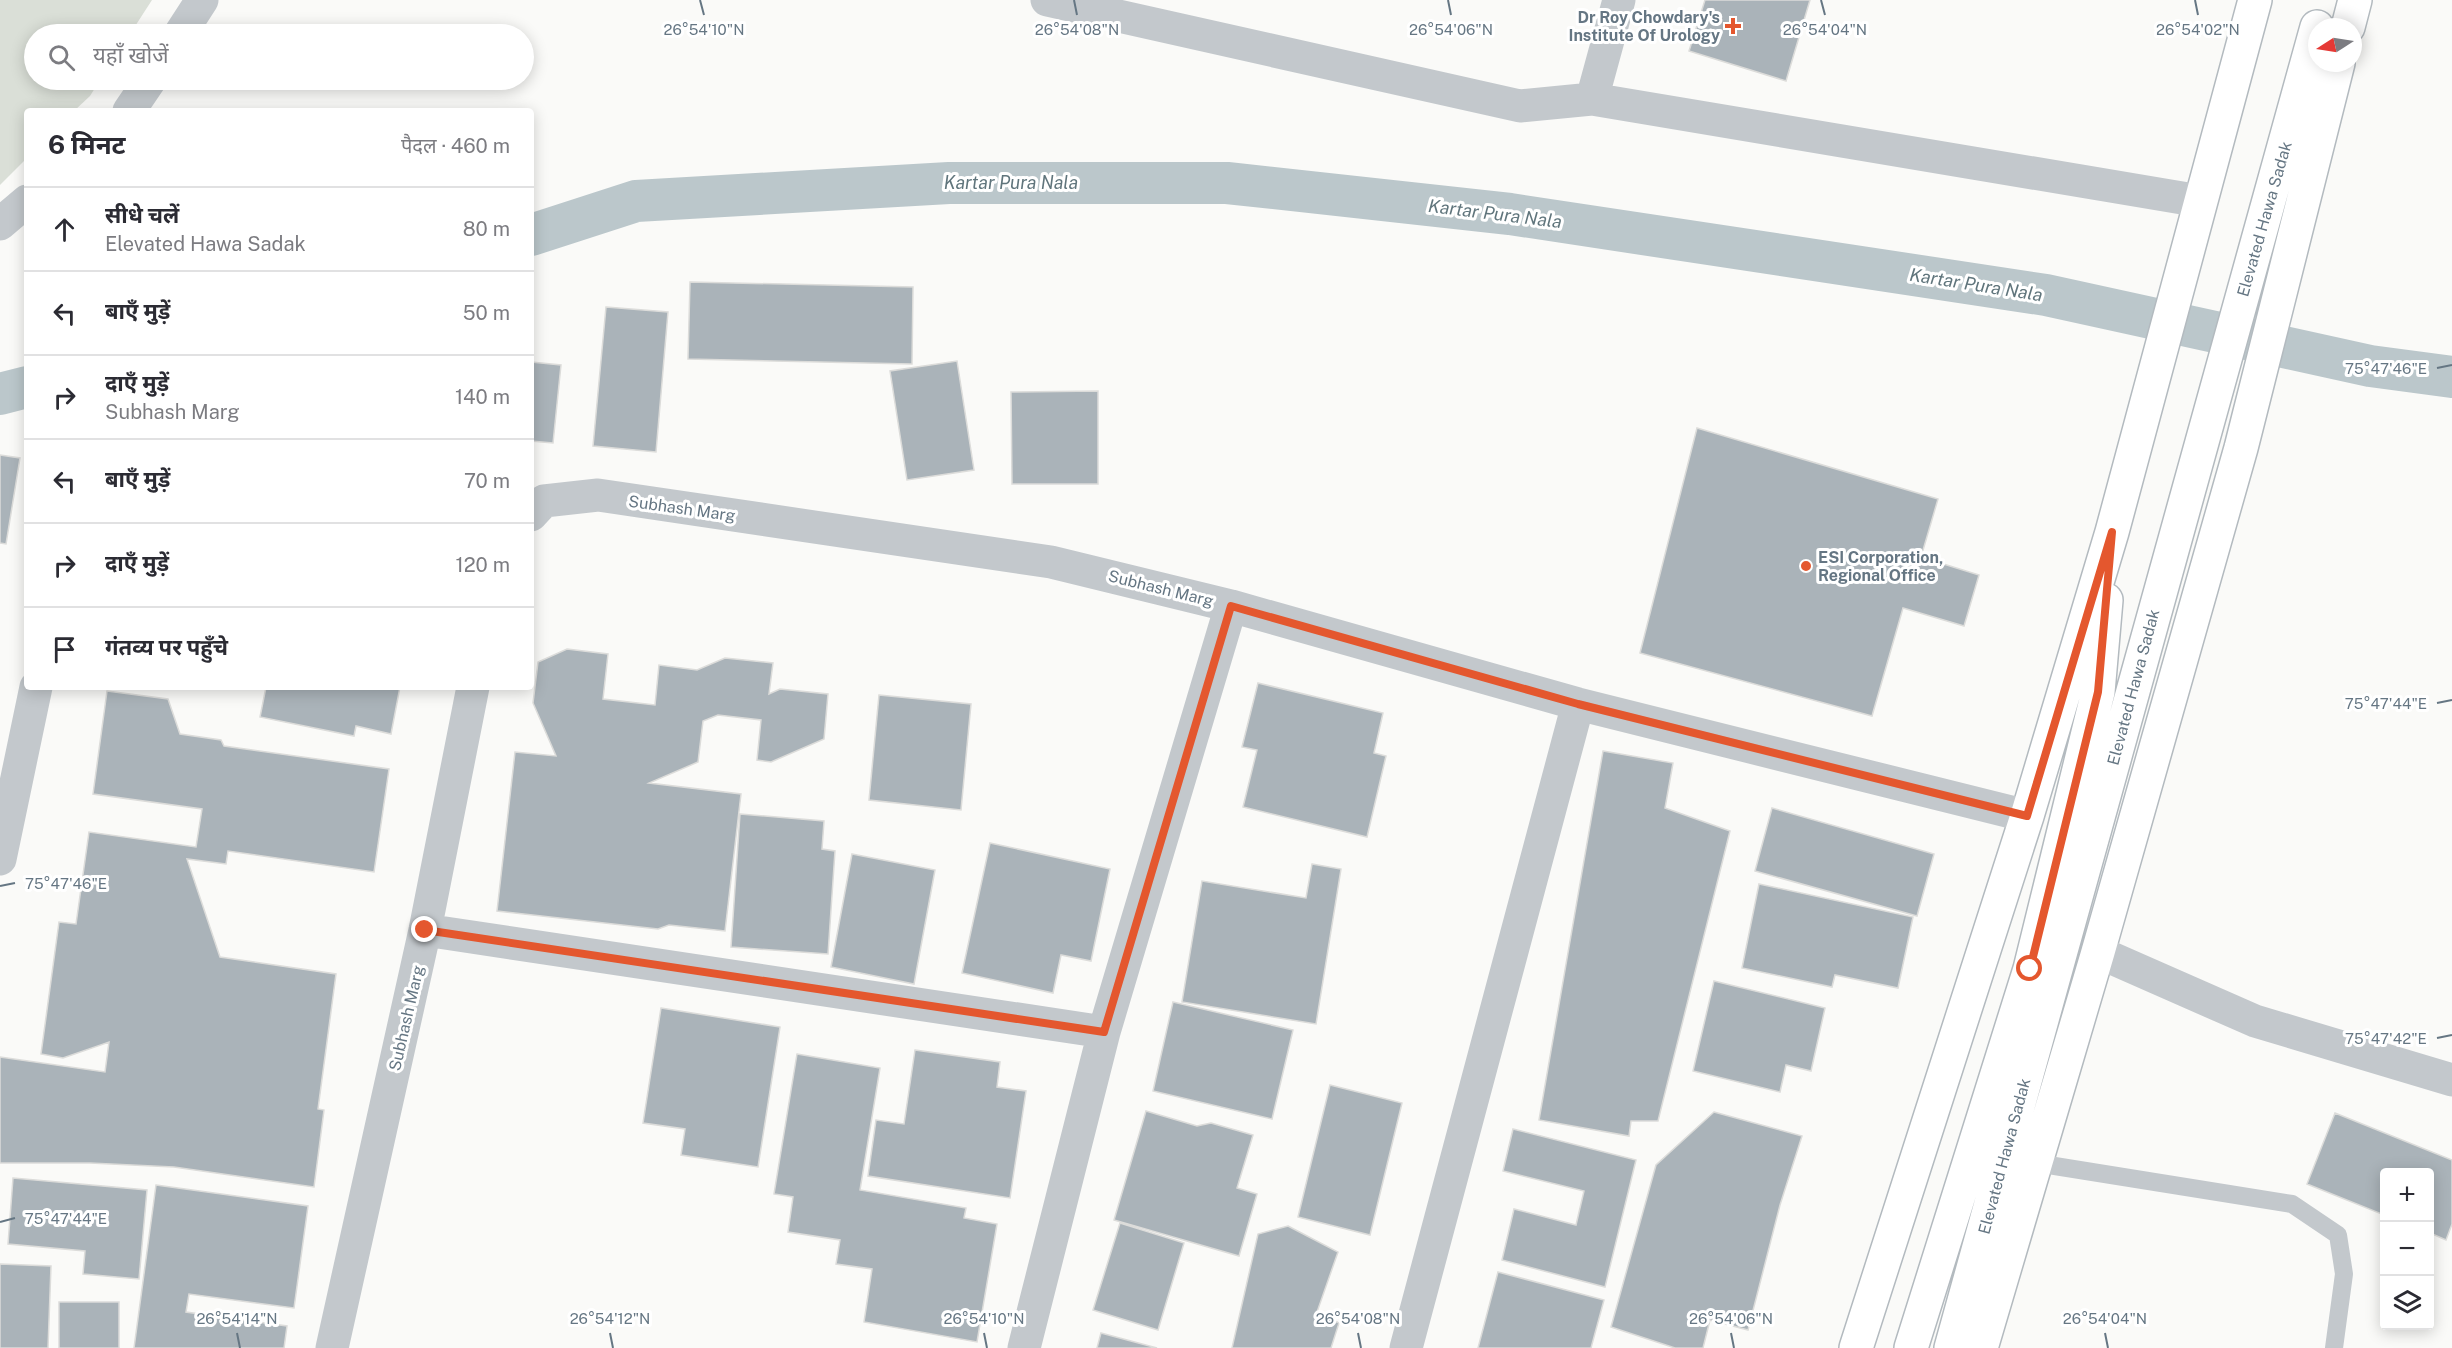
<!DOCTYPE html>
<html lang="hi">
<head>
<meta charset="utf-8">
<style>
	body { margin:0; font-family:"Public Sans","Noto Sans Devanagari",sans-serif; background:#f7f7f7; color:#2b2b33 }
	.controls { position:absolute; right:18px; bottom:18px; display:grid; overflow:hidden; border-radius:6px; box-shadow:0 3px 15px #0003 }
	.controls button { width:54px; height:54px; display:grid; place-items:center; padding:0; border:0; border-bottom:2px solid #e1e1e2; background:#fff; color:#2b2b33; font:30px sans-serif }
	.compass { position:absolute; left:2308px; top:18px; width:54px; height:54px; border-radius:50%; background:#fff; box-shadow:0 3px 15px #0003; rotate:258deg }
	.stop { position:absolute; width:18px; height:18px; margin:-14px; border:4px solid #e4572e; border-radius:50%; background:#fff }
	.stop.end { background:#e4572e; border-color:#fff; box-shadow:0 2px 6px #0008 }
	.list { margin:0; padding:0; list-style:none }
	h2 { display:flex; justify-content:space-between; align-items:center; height:78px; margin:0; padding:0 24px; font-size:26px }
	h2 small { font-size:20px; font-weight:400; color:#7c7c81 }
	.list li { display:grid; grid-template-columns:39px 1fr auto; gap:18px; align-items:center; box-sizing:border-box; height:84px; padding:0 24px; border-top:2px solid #e1e1e2 }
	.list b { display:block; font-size:22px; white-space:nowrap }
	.list p { margin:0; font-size:20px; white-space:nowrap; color:#7c7c81 }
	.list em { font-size:20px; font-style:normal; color:#7c7c81 }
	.icon { flex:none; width:33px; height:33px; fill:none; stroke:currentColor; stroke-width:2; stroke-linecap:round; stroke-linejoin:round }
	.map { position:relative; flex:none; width:2452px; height:1348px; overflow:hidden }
	.search { position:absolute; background:#fff; box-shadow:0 3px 15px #0003; left:24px; top:24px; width:510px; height:66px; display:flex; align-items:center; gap:15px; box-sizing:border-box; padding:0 21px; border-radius:33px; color:#7c7c81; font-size:22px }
	.panel { position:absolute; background:#fff; box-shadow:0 3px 15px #0003; left:24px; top:108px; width:510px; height:582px; border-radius:6px }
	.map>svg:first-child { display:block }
	.green { fill:#dadfd7 }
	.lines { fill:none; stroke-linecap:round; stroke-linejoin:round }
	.canal { stroke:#bbc7cb; stroke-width:42 }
	.building { fill:#aab3b9; stroke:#dcdcda; stroke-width:1.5 }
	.secondary-casing { stroke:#b3babf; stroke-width:36 }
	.service { stroke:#c3c8cc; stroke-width:18 }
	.minor { stroke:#c3c8cc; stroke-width:33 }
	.secondary { stroke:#fff; stroke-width:33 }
	.route { stroke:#e4572e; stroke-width:8 }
	.ticks { fill:none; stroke:#657683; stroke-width:2 }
	.poi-dot { fill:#e4572e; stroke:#fff; stroke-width:2 }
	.labels { text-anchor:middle; stroke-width:6; stroke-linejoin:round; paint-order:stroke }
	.poi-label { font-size:16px; font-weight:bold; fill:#657683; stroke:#fff; text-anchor:end }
	.street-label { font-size:16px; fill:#657683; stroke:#fff }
	.water-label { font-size:18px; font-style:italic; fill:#60757c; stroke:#fff }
	.ticks-label { font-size:15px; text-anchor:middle; fill:#657683; stroke:#fff; stroke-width:6; stroke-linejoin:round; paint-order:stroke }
</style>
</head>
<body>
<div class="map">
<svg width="2452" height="1348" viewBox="0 0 2452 1348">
	<rect width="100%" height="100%" fill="#fafaf8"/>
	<path class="green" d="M0 0H152L130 34H34V80H100L90 96 74 111H27V158L0 185Z"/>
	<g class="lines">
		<path class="canal" d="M531 235 636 201 949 183H1227L1510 214 2046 295 2370 366 2452 377
			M0 394 27 387"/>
	</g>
	<path class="building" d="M1705 0H1810L1786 81 1689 51Z
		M690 282 913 287 912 364 688 359Z
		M606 307 668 312 656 452 593 446Z
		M957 361 974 470 907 480 890 371Z
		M531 362 561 365 553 443 531 441Z
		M1098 391V484H1012L1011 392Z
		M1697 428 1938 499 1921 557 1979 575 1964 626 1903 608 1872 716 1640 653Z
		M0 455 20 458 6 544 0 543Z
		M567 649 608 654 603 699 655 705 659 665 697 670 725 658 773 663 769 694 780 689 828 694 824 739 771 762 757 760 761 720 718 715 703 721 698 762 649 783 741 794 725 931 669 925 658 929 497 911 515 752 556 756 533 703 538 662Z
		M1258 683 1383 713 1374 753 1386 756 1367 837 1243 807 1257 750 1242 747Z
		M266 687H400L391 734 356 726 354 736 260 717Z
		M107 691 168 699 180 734 221 740 224 746 389 769 374 872 228 851 226 864 187 859 220 957 336 974 318 1109 324 1110 314 1187 174 1167 90 1163H0V1057L105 1072 109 1042 63 1058 41 1054 59 922 76 924 89 832 196 847 202 809 93 794Z
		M879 695 971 704 961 810 869 800Z
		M1603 751 1673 763 1665 808 1730 831 1658 1121H1631L1629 1136 1539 1120Z
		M1772 808 1934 854 1917 916 1755 871Z
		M740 814 824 821 822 849 835 851 828 954 731 947Z
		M990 843 1110 869 1091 961 1061 955 1053 993 962 973Z
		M852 854 935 870 914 984 831 967Z
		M1312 864 1341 869 1316 1024 1182 1002 1202 881 1306 898Z
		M1759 884 1913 917 1898 988 1835 975 1832 987 1742 968Z
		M1714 981 1825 1008 1811 1071 1786 1065 1780 1092 1693 1071Z
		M1173 1002 1293 1030 1272 1119 1153 1091Z
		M661 1008 780 1027 758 1167 681 1155 685 1129 643 1123Z
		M915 1050 1000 1062 997 1087 1026 1091 1010 1198 868 1176 876 1120 904 1124Z
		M797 1054 880 1068 860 1190 966 1208 964 1218 997 1224 977 1342 864 1322 872 1269 836 1264 840 1240 788 1232 793 1197 774 1194Z
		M1330 1085 1402 1103 1370 1235 1298 1217Z
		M1146 1111 1197 1126 1211 1123 1253 1135 1237 1188 1257 1194 1239 1256 1114 1220Z
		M1714 1112 1802 1136 1780 1205 1748 1330 1710 1320 1703 1348H1675L1611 1327 1656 1165Z
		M2335 1113 2452 1160V1224L2446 1240 2430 1233V1172H2384V1215L2307 1184Z
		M1513 1129 1636 1160 1605 1287 1502 1260 1514 1209 1576 1225 1584 1191 1503 1171Z
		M13 1178 147 1190 139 1279 83 1274 85 1251 8 1244Z
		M156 1185 308 1206 294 1308 189 1294 186 1312 287 1326 284 1348H134Z
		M1120 1223 1184 1243 1158 1330 1093 1310Z
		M1288 1226 1338 1252 1317 1312 1339 1323 1331 1348H1232L1258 1234Z
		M0 1264 51 1266 48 1348H0Z
		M1498 1272 1604 1300 1591 1348H1478Z
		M59 1302H119V1348H59Z
		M1101 1333 1157 1348H1097Z"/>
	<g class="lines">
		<g class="secondary-casing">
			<path id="secondary" d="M2348 27 2355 0
				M1856 1348 2027 816 2112 532 2255 0
				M1911 1348 2030 969 2098 692 2106 600
				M1951 1348 2317 27
				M1981 1348 2098 952 2241 448 2338 63"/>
		</g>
		<path class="service" d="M2036 1163 2292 1204 2338 1235 2344 1274 2334 1348"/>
		<path class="minor" d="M1047 0 1520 106 1592 99 1619 0
			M180 34 202 0
			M1592 99 2200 201
			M129 111 150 80
			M0 224 27 201
			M531 515 544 501 598 495 1051 562 1231 606 1578 704 2027 816
			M0 859 36 687
			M425 930 1104 1032
			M2098 952 2255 1021 2452 1080
			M332 1348 425 930 473 687
			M1024 1348 1104 1032 1231 606
			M1406 1348 1578 704"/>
		<use href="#secondary" class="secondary"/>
	</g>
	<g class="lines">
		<path class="route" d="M425 930 1104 1032 1231 606 1578 704 2027 816 2112 532 2098 692 2030 969"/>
	</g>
	<path class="ticks" d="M700 0 704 15M1074 0 1077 15M1448 0 1451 15M1821 0 1825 15M2195 0 2198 15M2437 368 2452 365M2437 703 2452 700M0 886 15 883M2437 1038 2452 1035M0 1222 15 1218M237 1333 240 1348M610 1333 613 1348M984 1333 987 1348M1358 1333 1361 1348M1731 1333 1734 1348M2105 1333 2108 1348"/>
	<g class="poi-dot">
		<path d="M1730 17h6v6h6v6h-6v6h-6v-6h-6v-6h6z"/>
		<circle cx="1806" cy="566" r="6"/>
	</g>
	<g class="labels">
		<g class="poi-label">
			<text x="1720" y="23">Dr Roy Chowdary's<tspan x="1720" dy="18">Institute Of Urology</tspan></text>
			<text x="1818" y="563" text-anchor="start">ESI Corporation,<tspan x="1818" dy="18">Regional Office</tspan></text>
		</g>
		<g class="street-label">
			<text transform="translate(2264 219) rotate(-74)" y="6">Elevated Hawa Sadak</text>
			<text transform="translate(682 508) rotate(8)" y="6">Subhash Marg</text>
			<text transform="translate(1161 588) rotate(14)" y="6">Subhash Marg</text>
			<text transform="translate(2133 687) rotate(-75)" y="6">Elevated Hawa Sadak</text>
			<text transform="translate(406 1018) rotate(-77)" y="6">Subhash Marg</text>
			<text transform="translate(2004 1156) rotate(-75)" y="6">Elevated Hawa Sadak</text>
		</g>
		<g class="water-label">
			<text x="1011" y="189">Kartar Pura Nala</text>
			<text transform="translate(1495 214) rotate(7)" y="6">Kartar Pura Nala</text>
			<text transform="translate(1976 285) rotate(9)" y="6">Kartar Pura Nala</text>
		</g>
	</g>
	<g class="ticks-label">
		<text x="704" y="35">26°54'10"N</text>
		<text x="1077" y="35">26°54'08"N</text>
		<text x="1451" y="35">26°54'06"N</text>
		<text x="1825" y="35">26°54'04"N</text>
		<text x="2198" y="35">26°54'02"N</text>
		<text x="2386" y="374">75°47'46"E</text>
		<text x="2386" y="709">75°47'44"E</text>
		<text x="66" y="889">75°47'46"E</text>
		<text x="2386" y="1044">75°47'42"E</text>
		<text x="66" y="1224">75°47'44"E</text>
		<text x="237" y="1324">26°54'14"N</text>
		<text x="610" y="1324">26°54'12"N</text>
		<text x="984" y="1324">26°54'10"N</text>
		<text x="1358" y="1324">26°54'08"N</text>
		<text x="1731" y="1324">26°54'06"N</text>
		<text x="2105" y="1324">26°54'04"N</text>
	</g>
</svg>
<div class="controls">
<button>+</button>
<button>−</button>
<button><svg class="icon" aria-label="layers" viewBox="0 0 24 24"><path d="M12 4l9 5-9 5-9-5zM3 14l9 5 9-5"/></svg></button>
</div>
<svg class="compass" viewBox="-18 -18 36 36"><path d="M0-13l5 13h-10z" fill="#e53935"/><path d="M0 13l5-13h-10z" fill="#7c7c81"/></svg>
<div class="stop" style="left:2030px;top:969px"></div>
<div class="stop end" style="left:425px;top:930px"></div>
<div class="search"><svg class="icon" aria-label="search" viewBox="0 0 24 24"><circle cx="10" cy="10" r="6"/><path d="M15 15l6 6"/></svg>यहाँ खोजें</div>
<section class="panel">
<h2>6 मिनट<small>पैदल · 460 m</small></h2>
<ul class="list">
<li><svg class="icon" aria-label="ahead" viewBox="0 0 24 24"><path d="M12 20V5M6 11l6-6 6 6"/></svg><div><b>सीधे चलें</b><p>Elevated Hawa Sadak</p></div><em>80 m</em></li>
<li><svg class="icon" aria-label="left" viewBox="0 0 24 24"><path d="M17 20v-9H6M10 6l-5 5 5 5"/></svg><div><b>बाएँ मुड़ें</b></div><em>50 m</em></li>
<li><svg class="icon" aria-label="right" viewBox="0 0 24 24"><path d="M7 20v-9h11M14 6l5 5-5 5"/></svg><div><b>दाएँ मुड़ें</b><p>Subhash Marg</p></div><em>140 m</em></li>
<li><svg class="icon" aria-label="left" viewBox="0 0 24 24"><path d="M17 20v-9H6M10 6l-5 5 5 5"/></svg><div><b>बाएँ मुड़ें</b></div><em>70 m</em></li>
<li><svg class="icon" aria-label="right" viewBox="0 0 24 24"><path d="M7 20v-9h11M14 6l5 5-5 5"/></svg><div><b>दाएँ मुड़ें</b></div><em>120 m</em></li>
<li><svg class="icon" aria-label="arrive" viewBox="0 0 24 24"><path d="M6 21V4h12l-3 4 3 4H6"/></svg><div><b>गंतव्य पर पहुँचे</b></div></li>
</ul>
</section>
</div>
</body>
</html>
